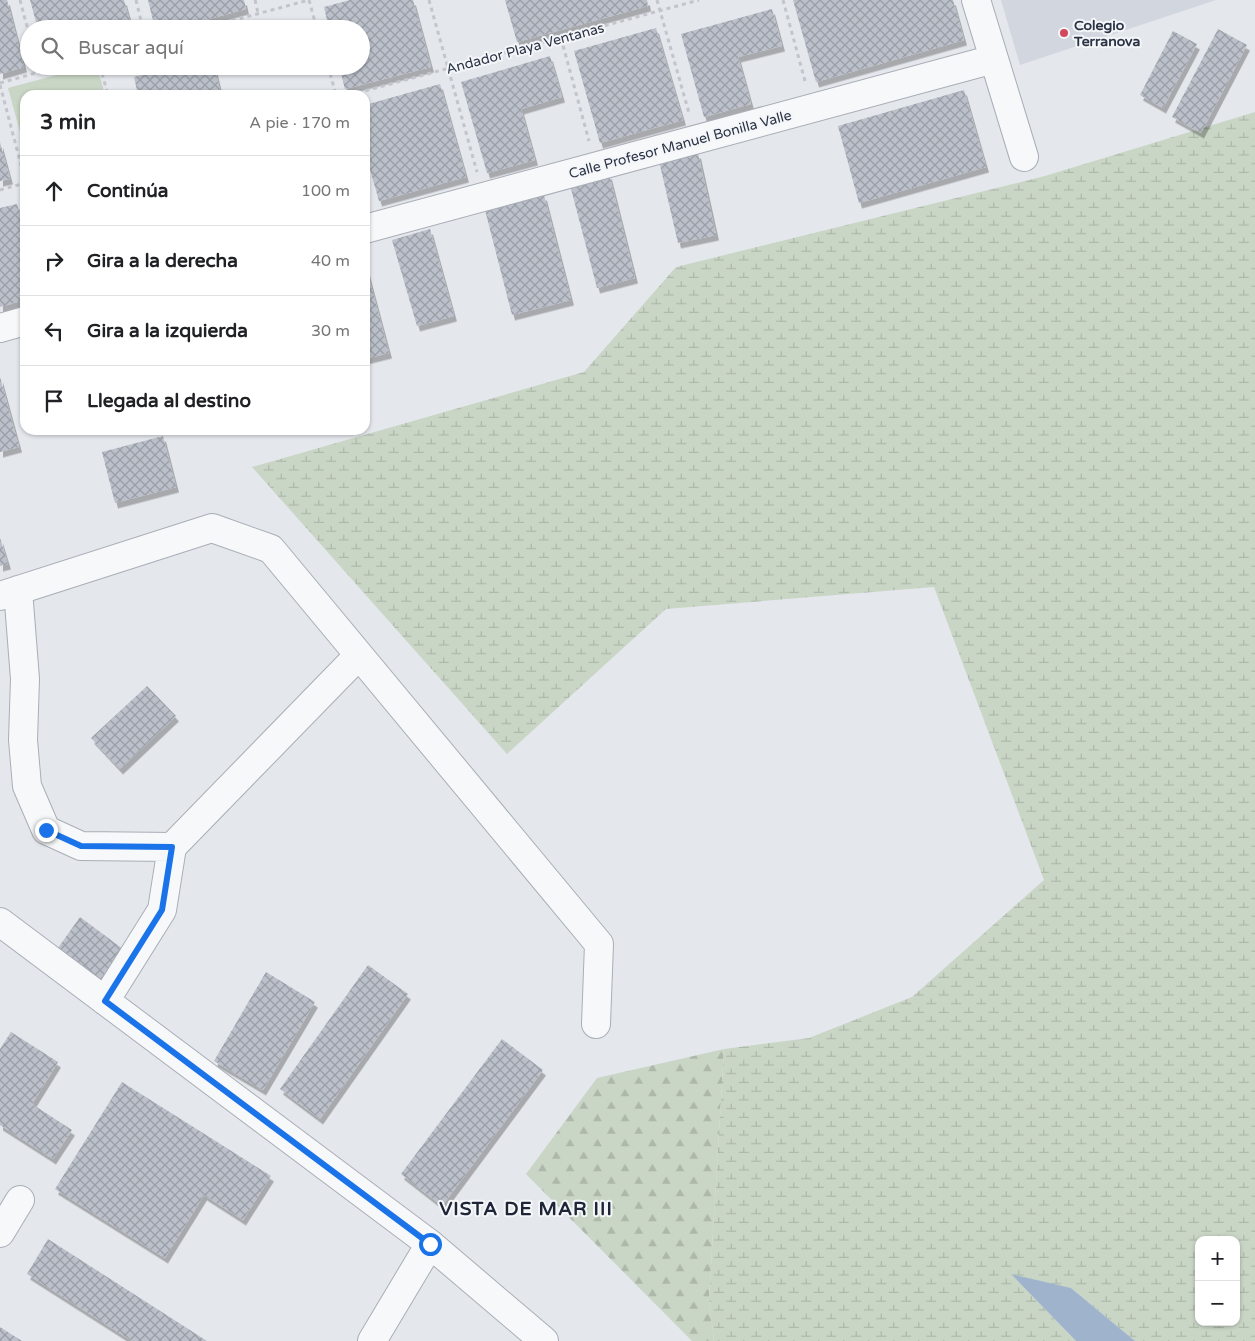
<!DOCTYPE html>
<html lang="es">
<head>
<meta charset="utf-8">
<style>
	body { margin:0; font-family:"Varela Round",sans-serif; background:#f6f6f6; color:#202124 }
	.controls { position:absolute; right:15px; bottom:15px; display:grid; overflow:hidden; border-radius:10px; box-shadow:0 1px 4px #0004 }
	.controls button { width:45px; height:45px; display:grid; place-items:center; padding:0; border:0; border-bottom:1px solid #e0e0e0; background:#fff; color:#202124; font:25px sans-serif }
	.stop { position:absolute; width:15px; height:15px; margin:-11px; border:4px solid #1a73e8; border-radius:50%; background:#fff }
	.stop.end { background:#1a73e8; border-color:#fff; box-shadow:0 1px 5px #0008 }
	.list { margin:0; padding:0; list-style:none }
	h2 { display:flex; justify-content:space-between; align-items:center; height:65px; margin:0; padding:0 20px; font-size:21px }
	h2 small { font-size:16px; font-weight:400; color:#757577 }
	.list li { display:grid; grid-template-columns:32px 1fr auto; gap:15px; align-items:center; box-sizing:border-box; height:70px; padding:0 20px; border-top:1px solid #e0e0e0 }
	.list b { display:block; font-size:19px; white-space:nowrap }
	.list em { font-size:16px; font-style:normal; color:#757577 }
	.icon { flex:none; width:28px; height:28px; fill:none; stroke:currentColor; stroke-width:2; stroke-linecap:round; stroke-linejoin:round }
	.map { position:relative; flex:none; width:1255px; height:1341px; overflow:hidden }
	.search { position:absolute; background:#fff; box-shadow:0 1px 4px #0004; left:20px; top:20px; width:350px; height:55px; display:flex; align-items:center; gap:12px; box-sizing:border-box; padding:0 18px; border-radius:28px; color:#757577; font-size:19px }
	.panel { position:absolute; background:#fff; box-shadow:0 1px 4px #0004; left:20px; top:90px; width:350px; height:345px; border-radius:15px }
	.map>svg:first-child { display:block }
	.built { fill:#d2d6de }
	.green { fill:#c9d6c5 }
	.forest { fill:url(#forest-firs) }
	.wetland { fill:url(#wetland-marsh); fill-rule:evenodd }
	.water { fill:#9fb4cc }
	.building { fill:url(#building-cross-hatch); filter:url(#shadow) }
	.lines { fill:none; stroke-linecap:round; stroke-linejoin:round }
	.minor-casing { stroke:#a9aeb7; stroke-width:30 }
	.path { stroke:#c2c5cb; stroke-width:3; stroke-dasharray:4 4; stroke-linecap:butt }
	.minor { stroke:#f7f8fa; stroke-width:28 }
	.route { stroke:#1a73e8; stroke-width:6 }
	.poi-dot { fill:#d1495b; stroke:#f4f6f9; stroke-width:2 }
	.labels { text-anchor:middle; stroke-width:4; stroke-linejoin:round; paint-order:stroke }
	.poi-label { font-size:14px; font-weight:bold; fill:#2b3445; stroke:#f4f6f9; text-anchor:start }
	.street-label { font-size:14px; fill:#2b3445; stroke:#f4f6f9 }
	.district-label { font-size:19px; font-weight:bold; letter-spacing:1px; fill:#1d2536; stroke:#f4f6f9 }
</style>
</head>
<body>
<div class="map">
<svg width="1255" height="1341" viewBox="0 0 1255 1341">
	<defs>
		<pattern id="forest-firs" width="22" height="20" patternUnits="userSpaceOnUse" patternTransform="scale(1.25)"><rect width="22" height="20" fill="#c9d6c5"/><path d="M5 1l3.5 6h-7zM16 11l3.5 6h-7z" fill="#adb8ab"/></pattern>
		<pattern id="wetland-marsh" width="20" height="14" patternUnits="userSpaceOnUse" patternTransform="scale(1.25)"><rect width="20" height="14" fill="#c9d6c5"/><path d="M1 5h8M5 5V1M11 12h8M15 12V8" fill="none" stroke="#adb8ab"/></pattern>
		<pattern id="building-cross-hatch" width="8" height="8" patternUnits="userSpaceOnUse" patternTransform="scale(1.25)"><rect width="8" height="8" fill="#bbc0ca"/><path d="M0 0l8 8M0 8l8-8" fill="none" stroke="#989da6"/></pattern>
		<filter id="shadow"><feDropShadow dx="3" dy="5.5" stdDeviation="0" flood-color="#0004"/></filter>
	</defs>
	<rect width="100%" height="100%" fill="#e4e7ec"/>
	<path class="built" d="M1001 0H1216L1020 65Z"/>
	<path class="green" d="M90 66H97L105 95H25V150L8 88Z"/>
	<path class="forest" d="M724 1049 709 1299 714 1341H692L526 1174 597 1078Z"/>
	<path class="wetland" d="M1255 112V1341H1135L1071 1288 1012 1275 1076 1341H714L709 1299 724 1049 809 1038 912 997 1044 880 934 587 666 609 507 754 252 467 584 372 676 267 1045 176ZM1199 1240H1236V1322H1199Z"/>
	<path class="water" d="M1011 1274 1071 1288 1135 1341H1076Z"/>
	<path class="building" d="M0 0H7L24 67 0 74Z
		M30 0H124L132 29H38Z
		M148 0H244L246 9 172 29H155Z
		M350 0H413L431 67 345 89 339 66H361V29H329L324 7Z
		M505 0H647L648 6 517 42Z
		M793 0H953L964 40 816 82Z
		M772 9 782 46 738 57 751 104 704 117 681 34Z
		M656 28 683 120 600 143 574 51Z
		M1218 29 1247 45 1201 133 1172 117Z
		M1173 31 1197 44 1163 108 1140 95Z
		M550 56 562 97 521 109 535 160 487 173 461 82Z
		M175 66H214L221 95H138L134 77Z
		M440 84 466 177 379 201 365 152V105Z
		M964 90 986 167 859 203 838 126Z
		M0 142 10 179 0 181Z
		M698 153 716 235 678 243 659 161Z
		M609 174 635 278 597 288 570 185Z
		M544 195 571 300 512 315 485 210Z
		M17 204 25 231V300L0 307V208Z
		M430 229 454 316 417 326 392 240Z
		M365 263 389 353 365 359Z
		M0 377 19 447 0 452Z
		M163 436 176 487 115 503 102 452Z
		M0 538 8 564 0 566Z
		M147 686 176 716 120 769 91 738Z
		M80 917 123 949 101 980 58 948Z
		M368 965 408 994 320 1119 280 1089Z
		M266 972 315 1002 263 1090 214 1061Z
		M11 1032 58 1062 32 1104 72 1130 53 1159 0 1125V1049Z
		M502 1039 543 1070 442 1206 401 1174Z
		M122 1082 271 1176 243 1220 204 1195 165 1258 55 1189Z
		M48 1239 207 1341H132L27 1274Z
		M0 1327 22 1341H0Z"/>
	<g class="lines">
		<g class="minor-casing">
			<path id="minor" d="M976 0 1024 157
				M365 229 994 59
				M0 328 25 321
				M18 590 25 679 23 740 27 786 46 830 81 846 172 847
				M0 596 212 528 271 549 599 944 596 1024
				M0 922 430 1244 544 1341
				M105 1001 162 910 172 847 359 655
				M0 1233 20 1200
				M372 1341 430 1244"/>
		</g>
		<path class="path" d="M20 0 29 34
			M136 0 143 29
			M255 0 258 13
			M309 0 317 29
			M429 0 477 172
			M657 0 689 113
			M783 0 805 81
			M201 29 309 0
			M561 38 589 141
			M38 66 39 72
			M100 66 108 95
			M328 66 336 95
			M0 83 61 66
			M0 85 25 180
			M350 95 699 0
			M0 190 25 183"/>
		<use href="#minor" class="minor"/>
	</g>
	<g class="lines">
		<path class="route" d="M46 830 81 846 172 847 162 910 105 1001 430 1244"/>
	</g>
	<circle class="poi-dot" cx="1064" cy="33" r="5"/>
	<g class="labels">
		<g class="poi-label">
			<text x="1074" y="30">Colegio<tspan x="1074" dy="16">Terranova</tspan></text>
		</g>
		<g class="street-label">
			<text transform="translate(525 48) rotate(-15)" y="5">Andador Playa Ventanas</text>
			<text transform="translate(680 144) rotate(-15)" y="5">Calle Profesor Manuel Bonilla Valle</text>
		</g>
		<g class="district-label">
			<text x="526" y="1215">VISTA DE MAR III</text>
		</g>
	</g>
</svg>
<div class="controls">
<button>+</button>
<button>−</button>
</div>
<div class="stop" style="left:430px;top:1244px"></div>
<div class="stop end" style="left:46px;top:830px"></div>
<div class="search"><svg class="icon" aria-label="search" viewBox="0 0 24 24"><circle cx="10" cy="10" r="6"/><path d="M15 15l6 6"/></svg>Buscar aquí</div>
<section class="panel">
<h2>3 min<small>A pie · 170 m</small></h2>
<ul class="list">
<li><svg class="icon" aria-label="ahead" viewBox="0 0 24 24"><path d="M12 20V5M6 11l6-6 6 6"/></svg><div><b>Continúa</b></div><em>100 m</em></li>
<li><svg class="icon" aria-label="right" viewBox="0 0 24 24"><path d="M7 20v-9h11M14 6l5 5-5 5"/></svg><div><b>Gira a la derecha</b></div><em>40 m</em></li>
<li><svg class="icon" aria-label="left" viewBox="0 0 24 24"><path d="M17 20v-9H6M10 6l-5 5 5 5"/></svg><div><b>Gira a la izquierda</b></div><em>30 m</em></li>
<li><svg class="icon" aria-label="arrive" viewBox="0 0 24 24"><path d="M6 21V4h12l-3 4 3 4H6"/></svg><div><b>Llegada al destino</b></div></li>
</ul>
</section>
</div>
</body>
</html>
